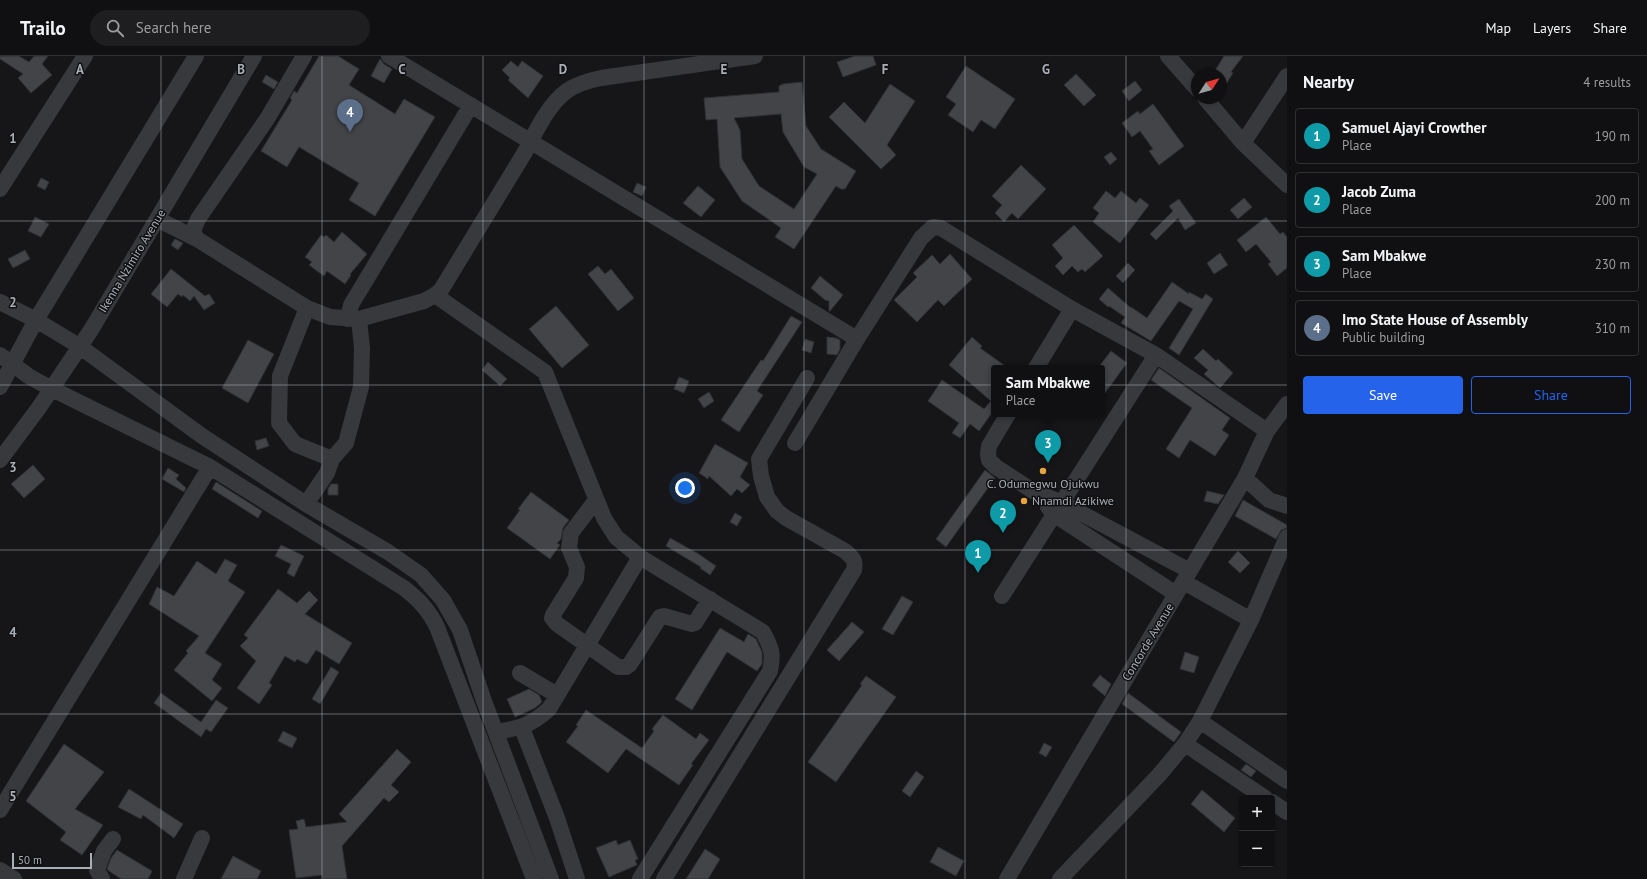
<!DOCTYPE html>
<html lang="en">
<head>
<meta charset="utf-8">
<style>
	body { margin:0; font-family:"PT Sans",sans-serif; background:#1e1e20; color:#f1f3f6 }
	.controls { position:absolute; right:12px; bottom:12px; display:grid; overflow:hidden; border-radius:4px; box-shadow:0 1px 3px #0004 }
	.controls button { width:36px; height:36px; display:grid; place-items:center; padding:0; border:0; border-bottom:1px solid #303032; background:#101012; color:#f1f3f6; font:20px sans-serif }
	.compass { position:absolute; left:1191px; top:12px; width:36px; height:36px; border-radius:50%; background:#101012; box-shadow:0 1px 3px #0004; rotate:54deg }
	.scale { position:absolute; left:12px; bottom:10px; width:80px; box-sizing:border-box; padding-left:4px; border:2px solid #a9aeb7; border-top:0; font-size:11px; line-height:14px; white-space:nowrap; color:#a9aeb7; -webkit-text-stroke:3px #111113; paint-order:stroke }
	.you { position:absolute; left:685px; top:432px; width:14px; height:14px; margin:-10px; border:3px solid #fff; border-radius:50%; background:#1a73e8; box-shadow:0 0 0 6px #1a73e833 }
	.badge { display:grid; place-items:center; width:26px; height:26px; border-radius:50%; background:#2563eb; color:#fff; font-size:13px; font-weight:700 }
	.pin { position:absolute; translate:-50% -33px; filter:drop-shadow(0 1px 2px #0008) }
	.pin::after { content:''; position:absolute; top:21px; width:14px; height:12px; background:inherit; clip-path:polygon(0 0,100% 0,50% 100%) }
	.popup { position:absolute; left:991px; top:309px; width:114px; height:52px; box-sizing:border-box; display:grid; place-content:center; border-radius:4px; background:#101012; filter:drop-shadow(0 1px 3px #0005); font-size:13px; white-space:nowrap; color:#9c9d9f }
	.popup b { font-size:15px; color:#f1f3f6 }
	.popup::after { content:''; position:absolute; left:50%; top:100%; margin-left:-8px; border:8px solid transparent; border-top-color:#101012 }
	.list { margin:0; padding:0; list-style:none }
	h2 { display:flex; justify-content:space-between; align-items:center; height:52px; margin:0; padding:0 16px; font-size:17px }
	h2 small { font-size:13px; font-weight:400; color:#9c9d9f }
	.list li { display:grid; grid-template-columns:26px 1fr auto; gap:12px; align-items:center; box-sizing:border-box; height:56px; margin:0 8px 8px; padding:0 8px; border:1px solid #303032; border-radius:4px }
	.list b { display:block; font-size:15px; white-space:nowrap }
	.list p { margin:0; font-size:13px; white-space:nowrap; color:#9c9d9f }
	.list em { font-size:13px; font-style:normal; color:#9c9d9f }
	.actions { display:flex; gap:8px; padding:12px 16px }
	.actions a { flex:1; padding:9px 0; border:1px solid #2563eb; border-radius:4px; text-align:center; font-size:14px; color:#2563eb }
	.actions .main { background:#2563eb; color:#fff }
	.icon { flex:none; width:22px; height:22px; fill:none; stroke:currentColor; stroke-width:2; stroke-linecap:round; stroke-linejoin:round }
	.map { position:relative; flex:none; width:1287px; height:823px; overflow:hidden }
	header { display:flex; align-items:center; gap:24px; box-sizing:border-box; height:56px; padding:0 20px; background:#101012; border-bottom:1px solid #303032 }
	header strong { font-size:19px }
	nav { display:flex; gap:22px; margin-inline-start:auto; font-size:14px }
	.search { width:280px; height:36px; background:#1e1e20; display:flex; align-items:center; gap:10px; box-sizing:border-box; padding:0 14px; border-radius:22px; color:#9c9d9f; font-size:15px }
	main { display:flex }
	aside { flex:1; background:#101012 }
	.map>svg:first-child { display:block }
	.building { fill:#434448; stroke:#303134; fill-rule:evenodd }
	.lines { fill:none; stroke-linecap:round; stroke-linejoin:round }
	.minor { stroke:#37393d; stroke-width:16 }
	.grid { fill:none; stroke:#a9aeb7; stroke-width:1; stroke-opacity:0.55 }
	.poi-dot { fill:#e8a43e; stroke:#111113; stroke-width:1.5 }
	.labels { text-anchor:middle; stroke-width:3; stroke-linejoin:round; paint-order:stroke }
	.street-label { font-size:12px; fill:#a9aeb7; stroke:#111113 }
	.poi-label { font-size:12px; fill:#a9aeb7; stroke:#111113 }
	.grid-label { font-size:13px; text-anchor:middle; font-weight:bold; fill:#a9aeb7; stroke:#111113; stroke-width:3; stroke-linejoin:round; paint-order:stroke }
</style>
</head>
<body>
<header>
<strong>Trailo</strong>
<div class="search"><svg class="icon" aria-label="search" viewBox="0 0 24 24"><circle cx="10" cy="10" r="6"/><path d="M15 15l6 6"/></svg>Search here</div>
<nav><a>Map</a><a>Layers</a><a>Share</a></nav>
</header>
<main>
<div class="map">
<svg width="1287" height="823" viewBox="0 0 1287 823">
	<rect width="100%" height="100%" fill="#161618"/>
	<path class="building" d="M0 0H19L29 6 34 0H48L42 8 52 19 31 37 18 22 23 18 0 3Z
		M319 0H338L359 13 349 29 395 58 404 43 435 61 375 160 349 144 359 127 299 91 287 111 261 95 292 44 290 42 294 35 297 37Z
		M855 0H873L876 9 843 21 837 6Z
		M1224 0H1243L1231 16 1233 17 1221 36V18H1213Z
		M380 3 384 8 392 13 384 27 371 20Z
		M511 5 518 11 522 5 543 20 528 42 508 24 510 22 502 14Z
		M966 10 1015 43 995 73 981 64 973 76 948 59 956 48 946 41Z
		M1076 18 1096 39 1084 50 1064 29Z
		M266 19 278 26 274 33 262 26Z
		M1135 25 1142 34 1129 45 1122 35Z
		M802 26 806 70 821 93 856 115 845 133H841L836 130 794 193 775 181 781 172 742 145 720 111 717 63 706 64 704 42 779 36V30L783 28ZM781 58 783 76 804 111 817 118 794 153 759 130 742 103 740 74 734 62Z
		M890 28 915 45 887 89 896 99 881 113 829 61 844 46 865 67Z
		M1153 48 1184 90 1159 109 1149 95 1153 93 1140 75 1132 81 1122 67 1138 55 1140 58Z
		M1111 96 1117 103 1110 109 1104 101Z
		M1021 109 1046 133 1018 163 1012 157 1004 166 995 157 1002 149 992 140Z
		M41 122 49 126 45 134 37 130Z
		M637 127 646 131 642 140 633 136Z
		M698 130 715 144 701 161 683 147Z
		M1106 135 1115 142 1121 135 1136 147 1140 142 1149 149 1120 187 1093 166 1099 157 1093 152Z
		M1244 142 1252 151 1238 163 1230 154Z
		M1179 143 1196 167 1185 174 1178 162 1156 184 1150 178 1173 155 1169 150Z
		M35 161 49 168 41 181 28 175Z
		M1266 161 1280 178 1283 176 1287 181V212L1277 220 1268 208 1271 206 1256 188 1246 196 1237 184Z
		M1074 169 1103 200 1085 216 1082 213 1078 216 1072 210 1063 219 1055 210 1063 202 1052 189Z
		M342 176 367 198 350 218 351 219 345 228 327 215 324 220 309 209 312 206 305 201 321 179 324 181 326 179 334 186Z
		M175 183 183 187 178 194 171 189Z
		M25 194 30 203 13 212 8 203Z
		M1220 197 1228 209 1214 218 1207 207Z
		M950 198 972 223 944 250 938 244 917 266 894 244 917 221 913 217 932 199 940 208Z
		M1128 207 1135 214 1123 227 1116 220Z
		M598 210 605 218 611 213 634 242 618 255 588 218Z
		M171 213 205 240 209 238 215 247 204 254 194 240 190 245 183 239 182 241 178 238 167 251 151 238Z
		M820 220 843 239 830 255H829V245L825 244 811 232Z
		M1172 226 1189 238V236L1202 243 1206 238 1213 243 1179 299 1169 292 1193 253 1179 245 1151 285 1121 267 1125 261 1109 250 1108 251 1099 243 1108 232 1131 252V251L1147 262Z
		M556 250 589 289 562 312 529 273Z
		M791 260 802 266 757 335 763 339 739 376 721 364 761 304 763 305Z
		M827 281 836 282 840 284V293L837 299 827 298Z
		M972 281 982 290 980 292 1008 312H994V354L979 375 970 368 960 382 952 377 959 367 928 345 942 324 984 353 991 345 949 309Z
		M805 283 814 286 811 297 802 294Z
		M248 284 274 298 248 347 222 332Z
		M1203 293 1216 305 1218 303 1233 317 1220 332 1204 318 1208 314 1194 302Z
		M1111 295 1127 307 1102 341V312H1098Z
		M488 306 507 323 500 330 482 314Z
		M1159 312 1230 362 1222 374 1229 379 1215 400 1190 384 1179 402 1166 393 1192 352 1151 324Z
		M679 321 689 325 684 337 674 333Z
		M709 336 714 345 704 352 698 343Z
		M266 382 269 390 257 394 255 385Z
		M715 388 748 407 740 421 750 429 742 437 737 433 731 440 709 420 708 423 699 417Z
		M33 409 45 423 24 442 11 428Z
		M168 412 179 419 176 423 186 432 184 436 162 423Z
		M985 414 995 422 946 491 936 483Z
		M216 426 262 455 258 462 212 433Z
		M331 428H338V439H328V433Z
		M1207 435 1224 439 1218 448 1204 445Z
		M531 436 569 464 563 472 561 483 557 487 560 489 550 503 507 472 520 454 518 453Z
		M1243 444 1287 469V472L1281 474 1276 483 1235 460Z
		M735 457 742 461 737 470 730 466Z
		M670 482 697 497 716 510 710 519 700 512 701 511 666 490Z
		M281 489 304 500 294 521 287 517 291 508 275 500Z
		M1238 495 1250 507 1240 517 1228 506Z
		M225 503 237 509 228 525 245 536 205 597 222 608 212 624 222 632 212 645 174 614 188 597 186 595 199 580 149 548 157 531 174 540 197 505 216 518Z
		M278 533 297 547 309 535 318 544 305 558 352 587 339 608 316 594 307 608 297 603 295 606 285 600 269 627 272 629 259 648 237 632 256 605 240 590 248 582 244 579Z
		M902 540 913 546 893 579 882 573Z
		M852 566 864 576 839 605 827 594Z
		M720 572 744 586 748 578 756 583 762 596V608L757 615 727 596 692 654 675 643Z
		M1185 596 1199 601 1194 617 1180 613Z
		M331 611 339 616 320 648 312 643Z
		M1100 619 1111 628 1105 640 1092 629Z
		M866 620 896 641 836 726 808 706 862 629 860 628Z
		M529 633 539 639 542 646 535 652 515 661 507 643Z
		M161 637 201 666 216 644 228 652 211 676 206 673 201 681 154 647Z
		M1128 637 1181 676 1174 686 1122 648Z
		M586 654 642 692 654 675 652 673 663 659 696 683 700 677 709 684 691 708 693 709 679 729 626 693 608 717 566 686 578 670 576 669Z
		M283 675 297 682 292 692 278 685Z
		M1044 687 1052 691 1046 701 1039 697Z
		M64 688 104 716 75 753 103 769 82 799 60 784 66 776 26 745Z
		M397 693 411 706 391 729 399 736 389 746 384 742 342 790 347 823H323L322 819 296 822 289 774 298 773 296 765 304 763 306 771 347 766 339 758Z
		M1246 708 1256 715 1251 721 1241 714Z
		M916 715 924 721 910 741 902 735Z
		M129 733 183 768 174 782 143 759 141 763 118 751Z
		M1202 734 1235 762 1224 776 1191 748Z
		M616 784 618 789 630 784 638 803 635 804 637 809 609 821 596 792Z
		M938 791 964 805 956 820 930 806Z
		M705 793 720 803 708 823H686Z
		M117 794 152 815 148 823H121L109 815 107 813 111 802Z
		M233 800 261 815 257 823H221Z"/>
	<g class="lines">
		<path class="minor" d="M389 0 857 283 921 182 933 171 941 172 1072 253 1156 299 1267 375
			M1168 0 1197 33
			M1205 42 1243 87 1287 129
			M1243 87 1287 20
			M0 133 85 0
			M157 163 197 183 307 252 330 261 359 263 424 245 435 239 441 234 531 86C534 77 539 70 544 61 560 36 572 28 601 22L755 0
			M197 183 193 175 198 163 267 63 304 0
			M435 239 545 316 604 462 616 481 640 501 763 576C771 592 774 596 770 615L640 823
			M0 246 36 264 79 290 202 380 306 448 388 496 421 519 443 544 460 574 484 645 551 823
			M307 252 280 320 279 367 295 388 332 403
			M348 263 351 249 471 49
			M0 299 30 321 52 333 210 411 404 532C419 544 428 553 437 571L534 823
			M1036 312 1072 253
			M0 331 36 264 196 0
			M1008 358 989 390 988 398 989 404 996 411 1033 435 1062 447 1190 515
			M795 387 857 283
			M0 404 38 353 91 274 254 0
			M1245 422 1269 444 1287 450
			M596 444 571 477 569 492 577 511 576 522 553 559 552 562 557 568 618 611H626L630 608 660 561 664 560 692 568 695 567 710 543
			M306 448 327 417 332 403 346 387 361 331 362 292 359 263
			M1048 451 1055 459 1176 538
			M1184 526 1251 564
			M1002 540 1156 299
			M520 617 557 639
			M1200 665 1287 725
			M522 672 557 762 577 823
			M496 676C520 672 530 670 549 653L640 501
			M1185 688 1265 742
			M1272 746 1287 756
			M0 754 210 411
			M0 814 14 823
			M102 823 97 814 104 795 113 783
			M184 823 202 782
			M664 823 854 514C856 504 853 502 845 495L786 462 777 455 767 441 761 420 759 403 807 322
			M1007 823 1245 422 1267 375 1287 348
			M1060 823 1159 719 1185 688 1200 665 1251 564 1287 481"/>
	</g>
	<path class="grid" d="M161 0V823M322 0V823M483 0V823M644 0V823M804 0V823M965 0V823M1126 0V823M0 165H1287M0 329H1287M0 494H1287M0 658H1287"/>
	<g class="poi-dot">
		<circle cx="1043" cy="415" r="4"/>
		<circle cx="1024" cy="445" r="4"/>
	</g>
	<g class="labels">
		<g class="street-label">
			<text transform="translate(132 205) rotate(-59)" y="4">Ikenna Nzimiro Avenue</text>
			<text transform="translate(1148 586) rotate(-59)" y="4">Concorde Avenue</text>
		</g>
		<g class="poi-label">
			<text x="1043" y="432">C. Odumegwu Ojukwu</text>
			<text x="1032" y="449" text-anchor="start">Nnamdi Azikiwe</text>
		</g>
	</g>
	<g class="grid-label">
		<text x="80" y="18">A</text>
		<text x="241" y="18">B</text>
		<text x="402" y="18">C</text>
		<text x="563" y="18">D</text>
		<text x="724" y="18">E</text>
		<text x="885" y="18">F</text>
		<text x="1046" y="18">G</text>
		<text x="13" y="87">1</text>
		<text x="13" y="251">2</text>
		<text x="13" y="416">3</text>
		<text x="13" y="581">4</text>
		<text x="13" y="745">5</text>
	</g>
</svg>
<div class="controls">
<button>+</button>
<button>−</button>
</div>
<svg class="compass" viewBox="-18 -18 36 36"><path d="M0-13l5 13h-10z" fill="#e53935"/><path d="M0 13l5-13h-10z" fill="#9c9d9f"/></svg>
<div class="scale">50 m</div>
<div class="you"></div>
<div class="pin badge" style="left:978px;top:517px;background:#0f9aa8">1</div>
<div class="pin badge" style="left:1003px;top:477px;background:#0f9aa8">2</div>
<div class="pin badge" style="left:1048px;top:407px;background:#0f9aa8">3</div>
<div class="popup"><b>Sam Mbakwe</b>Place</div>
<div class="pin badge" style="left:350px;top:76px;background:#5c6f8a">4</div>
</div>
<aside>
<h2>Nearby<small>4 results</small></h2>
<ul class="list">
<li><span class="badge" style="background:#0f9aa8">1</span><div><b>Samuel Ajayi Crowther</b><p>Place</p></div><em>190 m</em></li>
<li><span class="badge" style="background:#0f9aa8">2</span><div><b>Jacob Zuma</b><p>Place</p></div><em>200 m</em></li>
<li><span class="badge" style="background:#0f9aa8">3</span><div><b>Sam Mbakwe</b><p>Place</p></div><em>230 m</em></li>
<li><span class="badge" style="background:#5c6f8a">4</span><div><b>Imo State House of Assembly</b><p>Public building</p></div><em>310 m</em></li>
</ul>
<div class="actions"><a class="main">Save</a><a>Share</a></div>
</aside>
</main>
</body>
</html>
